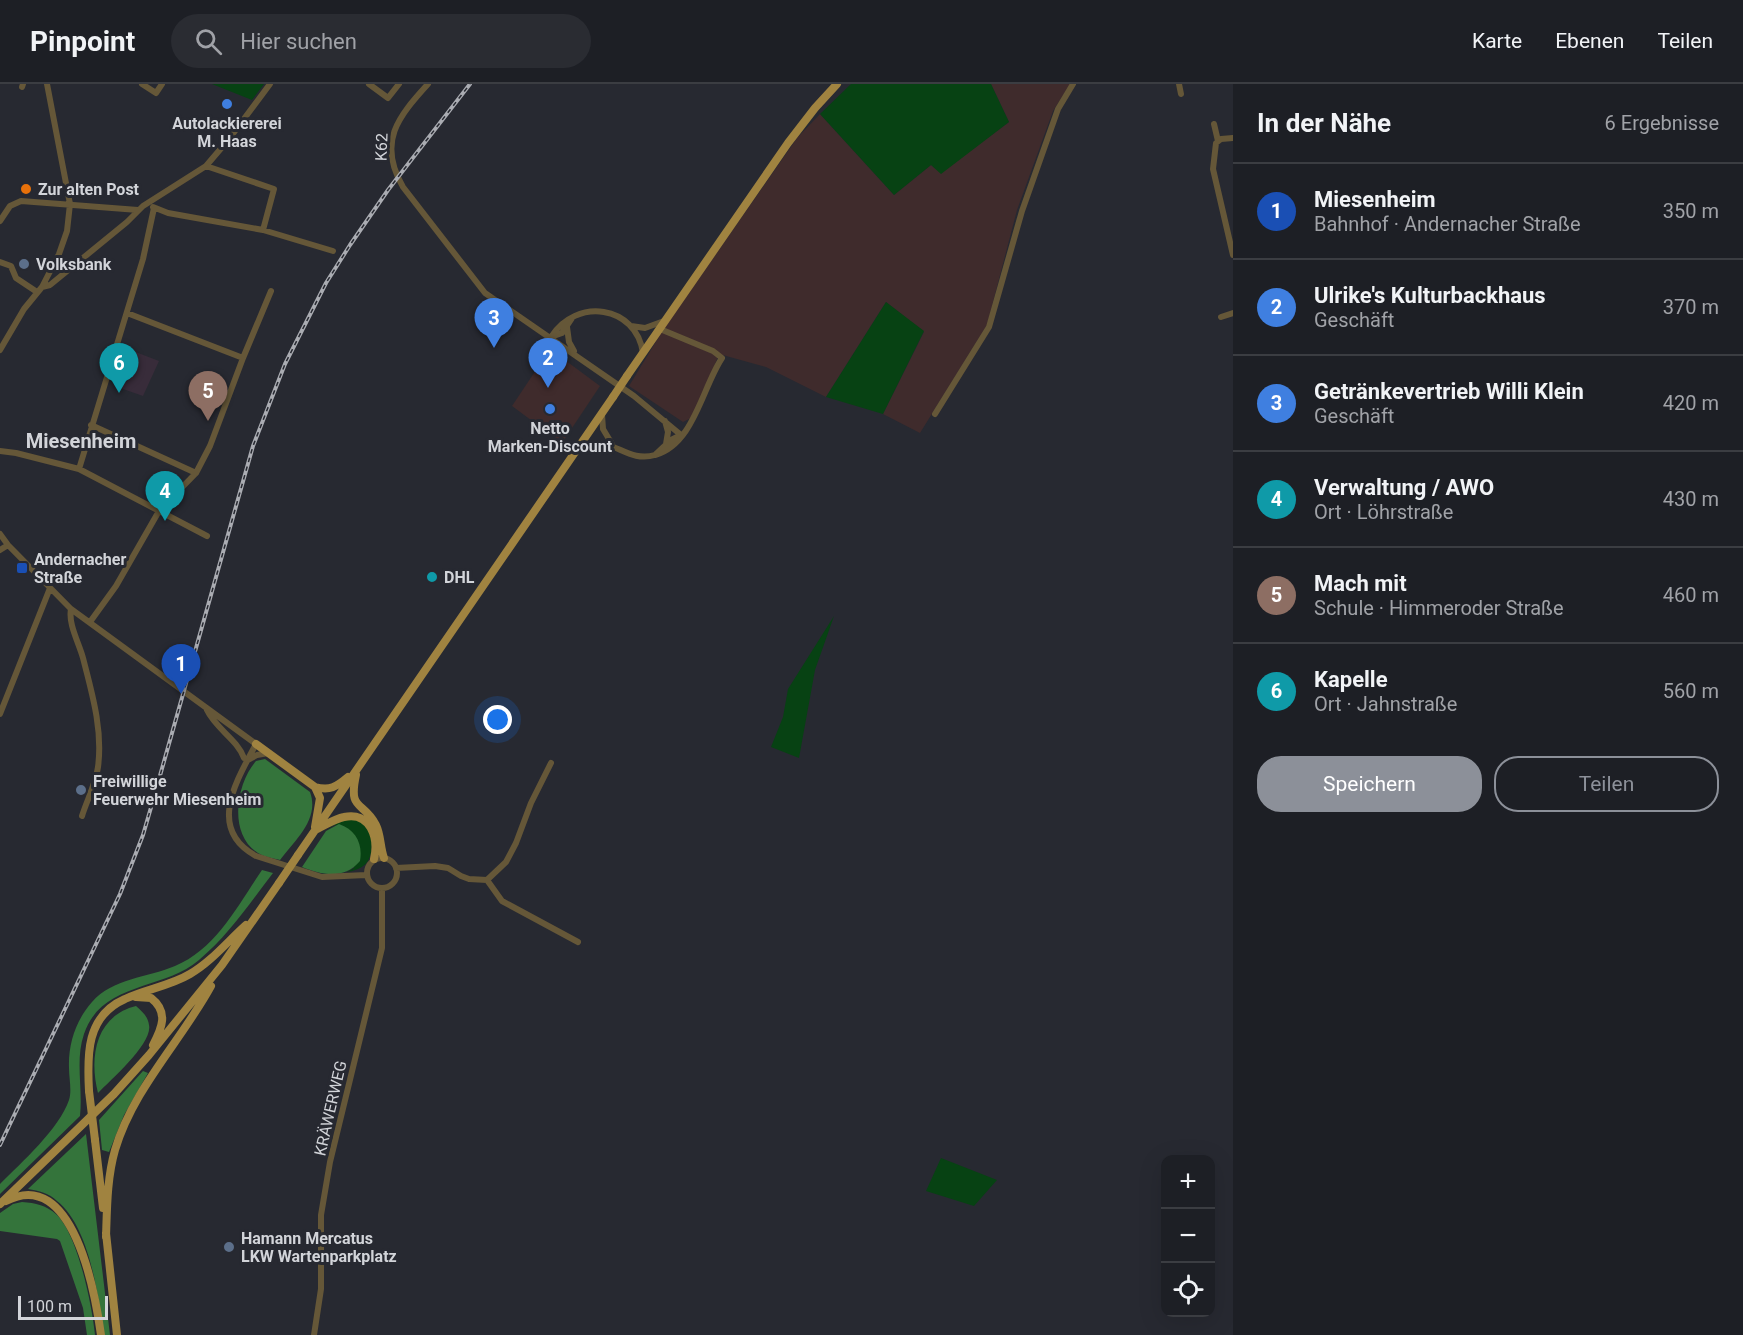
<!DOCTYPE html>
<html lang="de">
<head>
<meta charset="utf-8">
<style>
	body { margin:0; font-family:Roboto,sans-serif; background:#2a2c32; color:#f1f3f6 }
	.controls { position:absolute; right:18px; bottom:18px; display:grid; overflow:hidden; border-radius:12px; box-shadow:0 6px 24px #0002 }
	.controls button { width:54px; height:54px; display:grid; place-items:center; padding:0; border:0; border-bottom:2px solid #3b3d42; background:#1d1f25; color:#f1f3f6; font:30px sans-serif }
	.scale { position:absolute; left:18px; bottom:15px; width:90px; box-sizing:border-box; padding-left:6px; border:3px solid #d2d4d9; border-top:0; font-size:16px; line-height:21px; white-space:nowrap; color:#d2d4d9; -webkit-text-stroke:4px #272931; paint-order:stroke }
	.you { position:absolute; left:498px; top:636px; width:21px; height:21px; margin:-15px; border:4px solid #fff; border-radius:50%; background:#1a73e8; box-shadow:0 0 0 9px #1a73e833 }
	.badge { display:grid; place-items:center; width:39px; height:39px; border-radius:50%; background:#8c9099; color:#fff; font-size:20px; font-weight:700 }
	.pin { position:absolute; translate:-50% -50px; filter:drop-shadow(0 2px 3px #0008) }
	.pin::after { content:''; position:absolute; top:32px; width:21px; height:18px; background:inherit; clip-path:polygon(0 0,100% 0,50% 100%) }
	.list { margin:0; padding:0; list-style:none }
	h2 { display:flex; justify-content:space-between; align-items:center; height:78px; margin:0; padding:0 24px; font-size:26px }
	h2 small { font-size:20px; font-weight:400; color:#a0a2a7 }
	.list li { display:grid; grid-template-columns:39px 1fr auto; gap:18px; align-items:center; box-sizing:border-box; height:96px; padding:0 24px; border-top:2px solid #3b3d42 }
	.list b { display:block; font-size:22px; white-space:nowrap }
	.list p { margin:0; font-size:20px; white-space:nowrap; color:#a0a2a7 }
	.list em { font-size:20px; font-style:normal; color:#a0a2a7 }
	.actions { display:flex; gap:12px; padding:18px 24px }
	.actions a { flex:1; padding:14px 0; border:2px solid #8c9099; border-radius:24px; text-align:center; font-size:21px; color:#8c9099 }
	.actions .main { background:#8c9099; color:#fff }
	.icon { flex:none; width:33px; height:33px; fill:none; stroke:currentColor; stroke-width:2; stroke-linecap:round; stroke-linejoin:round }
	.map { position:relative; flex:none; width:1233px; height:1251px; overflow:hidden }
	header { display:flex; align-items:center; gap:36px; box-sizing:border-box; height:84px; padding:0 30px; background:#1d1f25; border-bottom:2px solid #3b3d42 }
	header strong { font-size:28px }
	nav { display:flex; gap:33px; margin-inline-start:auto; font-size:21px }
	.search { width:420px; height:54px; background:#2a2c32; display:flex; align-items:center; gap:15px; box-sizing:border-box; padding:0 21px; border-radius:33px; color:#a0a2a7; font-size:22px }
	main { display:flex }
	aside { flex:1; background:#1d1f25 }
	.map>svg:first-child { display:block }
	.commercial { fill:#3f2b2c }
	.education { fill:#382c3a }
	.green { fill:#074213 }
	.forest { fill:#34743b }
	.lines { fill:none; stroke-linecap:round; stroke-linejoin:round }
	.minor { stroke:#655738; stroke-width:6 }
	.major { stroke:#a08340; stroke-width:8 }
	.rail-casing { stroke:#aaacb2; stroke-width:4 }
	.rail { stroke:#272931; stroke-width:1.5; stroke-dasharray:4.5; stroke-linecap:butt }
	.major-bridge { stroke:#a08340; stroke-width:8 }
	.shop-dot { fill:#3f7fe0; stroke:#272931; stroke-width:2 }
	.food-dot { fill:#e8710a; stroke:#272931; stroke-width:2 }
	.service-dot { fill:#5c6f8a; stroke:#272931; stroke-width:2 }
	.transit-dot { fill:#1a4fb4; stroke:#272931; stroke-width:2 }
	.culture-dot { fill:#0f9aa8; stroke:#272931; stroke-width:2 }
	.labels { text-anchor:middle; stroke-width:6; stroke-linejoin:round; paint-order:stroke }
	.poi-label { font-size:16px; font-weight:bold; fill:#d2d4d9; stroke:#272931; text-anchor:start }
	.street-label { font-size:16px; fill:#d2d4d9; stroke:#272931 }
	.quarter-label { font-size:20px; font-weight:bold; fill:#d2d4d9; stroke:#272931 }
</style>
</head>
<body>
<header>
<strong>Pinpoint</strong>
<div class="search"><svg class="icon" aria-label="search" viewBox="0 0 24 24"><circle cx="10" cy="10" r="6"/><path d="M15 15l6 6"/></svg>Hier suchen</div>
<nav><a>Karte</a><a>Ebenen</a><a>Teilen</a></nav>
</header>
<main>
<div class="map">
<svg width="1233" height="1251" viewBox="0 0 1233 1251">
	<rect width="100%" height="100%" fill="#272931"/>
	<path class="commercial" d="M991 0H1070L1053 27 1017 126 987 241 920 349 883 330 924 248 886 218 826 313 766 283 719 270 704 308 691 334 683 338 629 302 663 246 797 54 820 30 894 111 931 81 941 89 1009 38Z
		M550 265 600 302 562 359 512 322Z"/>
	<path class="education" d="M120 262 159 277 143 312 123 305 118 293 112 289Z"/>
	<path class="green" d="M212 0H264L252 16Z
		M851 0H991L1009 38 941 90 931 81 894 111 820 30Z
		M886 218 924 247 883 330 826 313Z
		M834 532 815 586 799 674 771 663 783 633 788 605Z
		M358 735 372 749C372 771 372 784 347 788L354 784 344 742 334 741 326 747 338 737Z
		M941 1074 997 1096 974 1122 926 1107Z"/>
	<path class="forest" d="M265 675 310 708C320 735 295 756 280 776 273 774 264 773 258 769 228 750 236 700 256 677Z
		M339 740C356 746 363 760 360 777 344 796 322 791 302 783L326 747Z
		M262 786 273 789C250 819 228 852 199 876 163 907 102 897 84 950 75 976 83 1004 80 1032L0 1110V1100C22 1078 59 1045 69 1016 72 1007 69 994 69 984 68 960 76 936 92 918 113 894 147 894 175 882 216 865 238 821 262 786Z
		M136 922C143 928 148 933 149 941 153 959 111 996 98 1009 89 974 95 932 136 922Z
		M143 987 148 989 124 1031 109 1068 102 1066 99 1036Z
		M86 1050 110 1251H104C98 1212 90 1143 57 1117 49 1109 39 1107 28 1105Z
		M22 1118C36 1119 46 1121 57 1131 78 1152 92 1221 95 1251H87L83 1224 60 1157 57 1155 0 1147V1129L13 1120Z"/>
	<g class="lines">
		<path class="minor" d="M142 0 156 9 162 0
			M369 0 388 14 399 0
			M428 0C398 33 377 58 403 103L485 209 634 312 681 351
			M1179 0 1181 10
			M22 3 23 0
			M1214 40 1218 57
			M1233 54 1221 55 1216 59 1213 85 1233 171
			M206 82 274 105 263 146
			M153 123 168 129 263 146 333 167
			M0 137 10 122 21 117 138 126
			M0 178 11 182 16 194 37 208
			M42 203 59 170 67 147 70 120 47 0
			M127 229 243 274
			M1221 233 1233 229
			M631 242 645 244 664 237
			M567 243 569 258 574 267
			M660 245 713 267 722 274C702 304 694 360 655 371L671 356 681 351
			M551 253C576 213 636 221 643 269
			M551 253 562 249 572 234
			M0 266 24 225 42 203 50 201 127 138 143 122 206 82 229 55 270 0
			M935 330 989 243 1022 127 1058 25 1073 0
			M602 331 603 345 612 360
			M665 337 668 348 666 360
			M91 341 196 389
			M579 363C611 348 625 380 655 371
			M0 367 16 369 79 385 207 452
			M79 385 143 175 154 124
			M0 450 8 461 71 525 256 660
			M0 466 8 461
			M71 525C68 540 79 559 83 574 92 609 103 646 98 683 96 699 87 716 82 732
			M90 538 116 502 159 427 196 389 210 362 243 274 271 207
			M207 626C216 645 237 655 244 674
			M0 630 50 504
			M256 660C237 696 206 745 256 772L322 793 366 791
			M248 676 257 671 268 669
			M367 789a15 15 0 1 1 30 0a15 15 0 1 1-30 0Z
			M396 784 435 782 448 784 461 792 469 795 487 796
			M487 796 506 778 516 759 531 719 551 679
			M487 796 502 817 578 858
			M314 1251 321 1205V1131L330 1078 382 864V804"/>
		<path class="major" d="M627 292 788 59 815 24 837 0
			M256 660 315 703C330 707 336 703 348 693
			M356 691C348 728 363 716 376 741 381 751 380 763 384 774
			M315 703 320 714 315 743
			M317 745C326 741 334 735 344 733 370 727 379 754 374 775
			M298 771 613 313
			M136 913 151 914C169 928 162 944 153 961
			M89 1007C87 971 86 932 125 915 146 905 170 902 190 890 211 878 228 857 246 841
			M95 1056 103 1124
			M6 1117C73 1082 95 1208 101 1251
			M0 1120 114 1010 149 971 222 881 279 799
			M106 1149 117 1251
			M106 1153C107 1124 107 1094 115 1066 133 1005 181 957 211 902"/>
		<g class="rail-casing">
			<path id="rail" d="M0 1061 120 810 143 751 152 720 253 362 285 280 326 199 350 161 388 106 470 0"/>
		</g>
		<use href="#rail" class="rail"/>
		<path class="major-bridge" d="M613 313 627 292
			M279 799 298 771
			M89 1007 95 1056"/>
	</g>
	<g class="shop-dot">
		<circle cx="227" cy="20" r="6"/>
		<circle cx="550" cy="325" r="6"/>
	</g>
	<circle class="food-dot" cx="26" cy="105" r="6"/>
	<g class="service-dot">
		<circle cx="24" cy="180" r="6"/>
		<circle cx="81" cy="706" r="6"/>
		<circle cx="229" cy="1163" r="6"/>
	</g>
	<rect class="transit-dot" x="16" y="478" width="12" height="12" rx="3"/>
	<circle class="culture-dot" cx="432" cy="493" r="6"/>
	<g class="labels">
		<g class="poi-label">
			<text x="227" y="45" text-anchor="middle">Autolackiererei<tspan x="227" dy="18">M. Haas</tspan></text>
			<text x="38" y="111">Zur alten Post</text>
			<text x="36" y="186">Volksbank</text>
			<text x="550" y="350" text-anchor="middle">Netto<tspan x="550" dy="18">Marken-Discount</tspan></text>
			<text x="34" y="481">Andernacher<tspan x="34" dy="18">Straße</tspan></text>
			<text x="444" y="499">DHL</text>
			<text x="93" y="703">Freiwillige<tspan x="93" dy="18">Feuerwehr Miesenheim</tspan></text>
			<text x="241" y="1160">Hamann Mercatus<tspan x="241" dy="18">LKW Wartenparkplatz</tspan></text>
		</g>
		<g class="street-label">
			<text transform="translate(381 63) rotate(-88)" y="6">K62</text>
			<text transform="translate(330 1024) rotate(-77)" y="6">KRÄWERWEG</text>
		</g>
		<g class="quarter-label">
			<text x="81" y="364">Miesenheim</text>
		</g>
	</g>
</svg>
<div class="controls">
<button>+</button>
<button>−</button>
<button><svg class="icon" aria-label="locate" viewBox="0 0 24 24"><circle cx="12" cy="12" r="6"/><path d="M12 2v4M12 18v4M2 12h4M18 12h4"/></svg></button>
</div>
<div class="scale">100 m</div>
<div class="you"></div>
<div class="pin badge" style="left:181px;top:610px;background:#1a4fb4">1</div>
<div class="pin badge" style="left:548px;top:304px;background:#3f7fe0">2</div>
<div class="pin badge" style="left:494px;top:264px;background:#3f7fe0">3</div>
<div class="pin badge" style="left:165px;top:437px;background:#0f9aa8">4</div>
<div class="pin badge" style="left:208px;top:337px;background:#8d6e63">5</div>
<div class="pin badge" style="left:119px;top:309px;background:#0f9aa8">6</div>
</div>
<aside>
<h2>In der Nähe<small>6 Ergebnisse</small></h2>
<ul class="list">
<li><span class="badge" style="background:#1a4fb4">1</span><div><b>Miesenheim</b><p>Bahnhof · Andernacher Straße</p></div><em>350 m</em></li>
<li><span class="badge" style="background:#3f7fe0">2</span><div><b>Ulrike's Kulturbackhaus</b><p>Geschäft</p></div><em>370 m</em></li>
<li><span class="badge" style="background:#3f7fe0">3</span><div><b>Getränkevertrieb Willi Klein</b><p>Geschäft</p></div><em>420 m</em></li>
<li><span class="badge" style="background:#0f9aa8">4</span><div><b>Verwaltung / AWO</b><p>Ort · Löhrstraße</p></div><em>430 m</em></li>
<li><span class="badge" style="background:#8d6e63">5</span><div><b>Mach mit</b><p>Schule · Himmeroder Straße</p></div><em>460 m</em></li>
<li><span class="badge" style="background:#0f9aa8">6</span><div><b>Kapelle</b><p>Ort · Jahnstraße</p></div><em>560 m</em></li>
</ul>
<div class="actions"><a class="main">Speichern</a><a>Teilen</a></div>
</aside>
</main>
</body>
</html>
